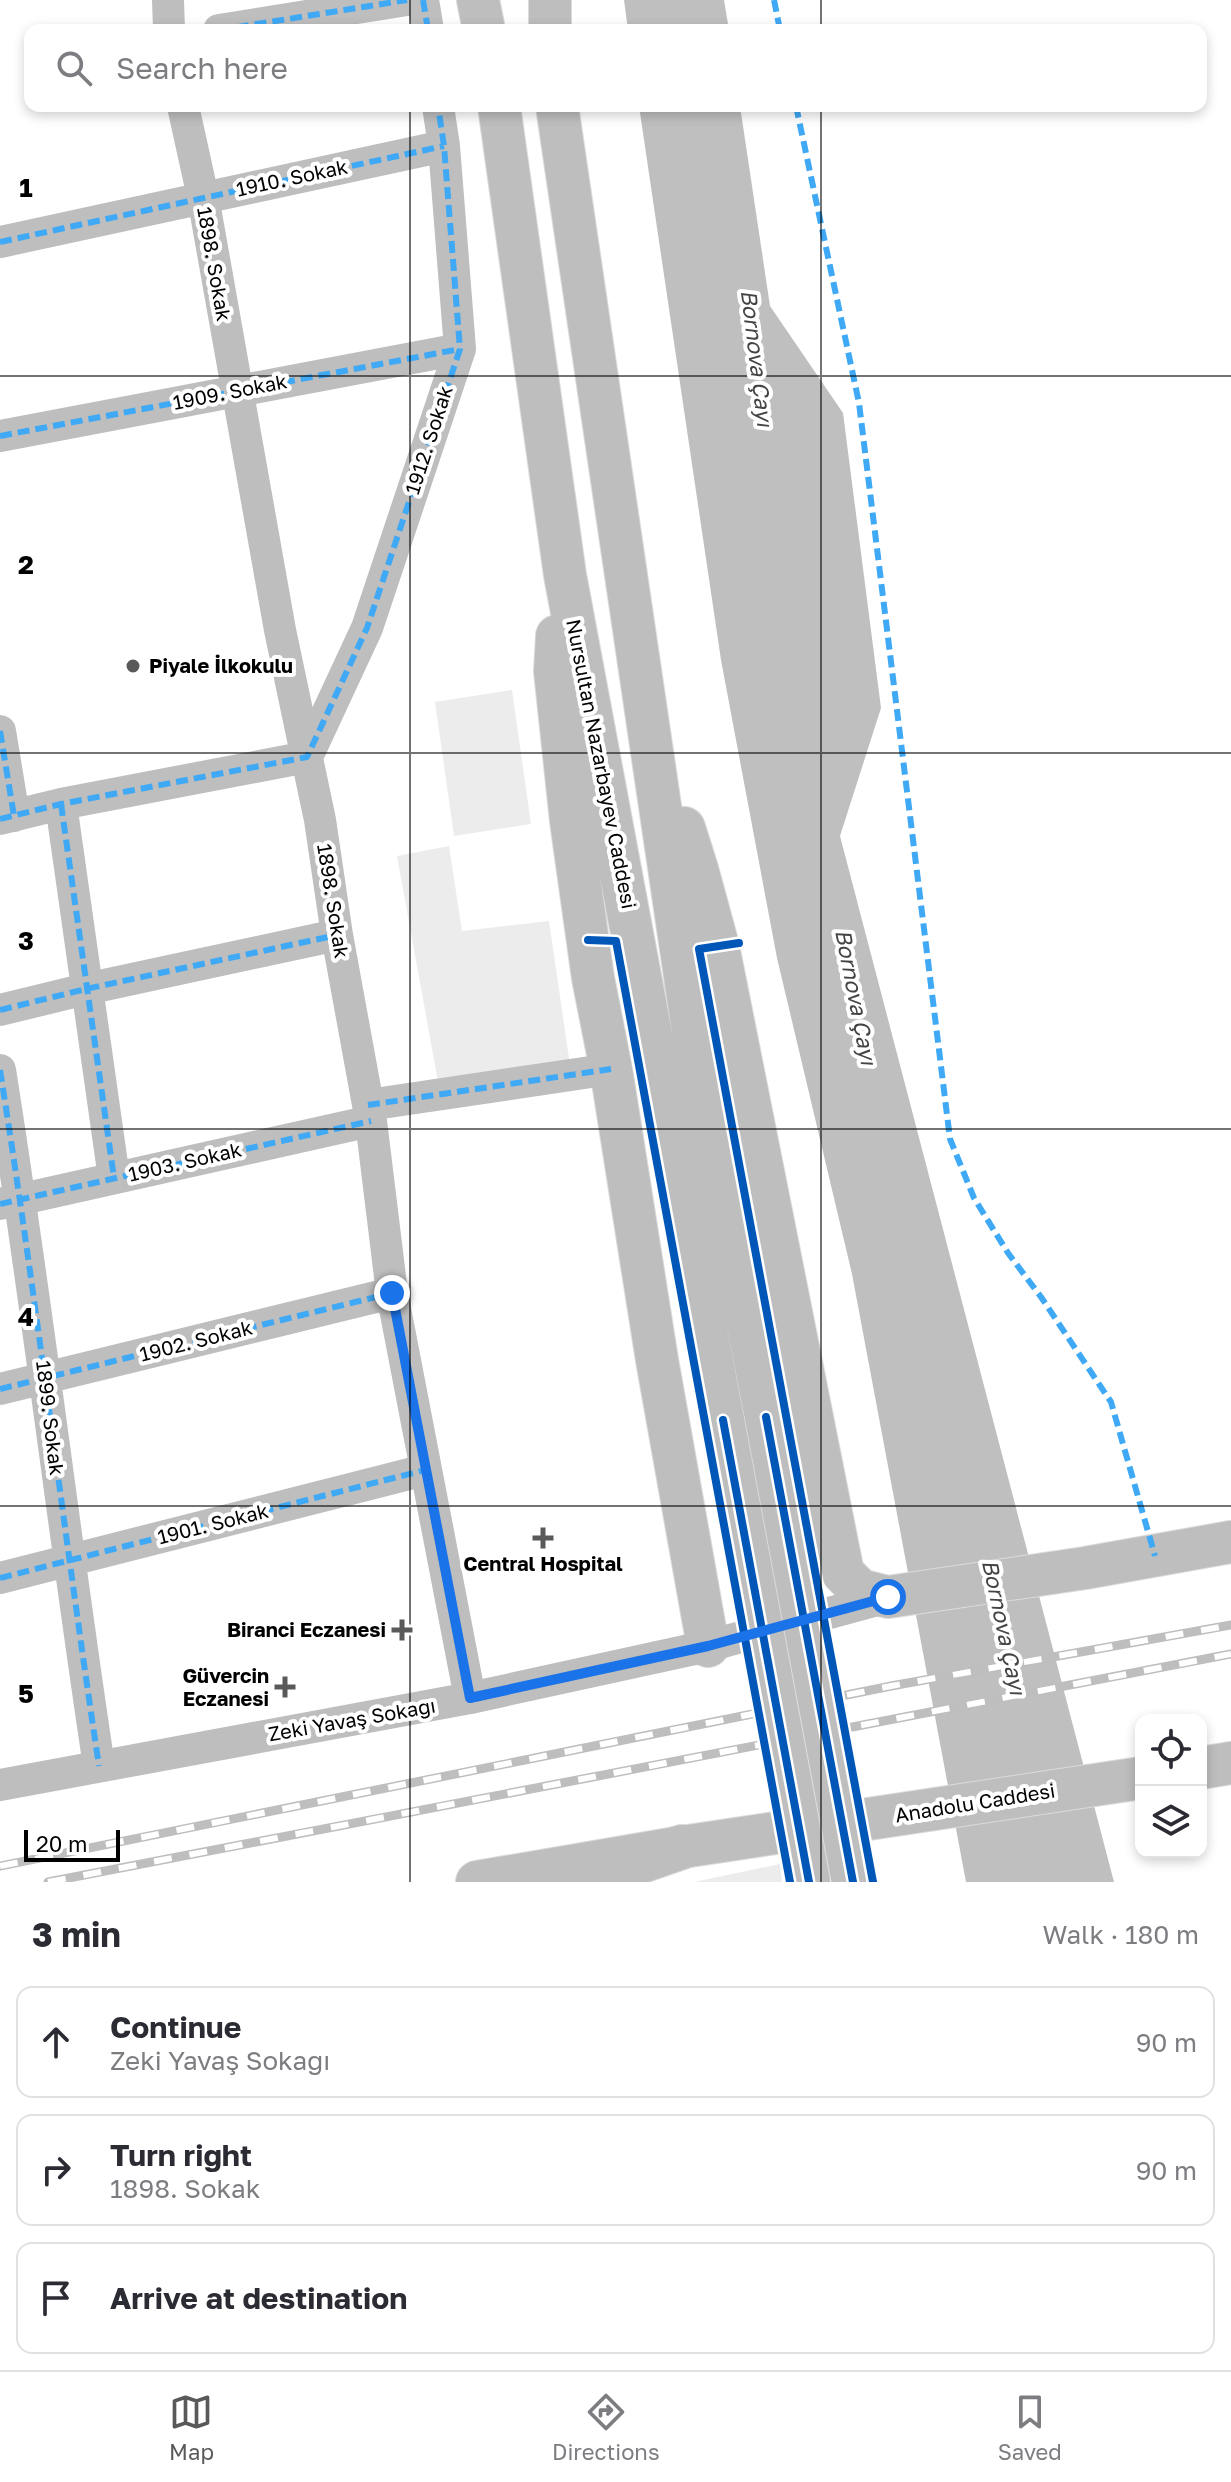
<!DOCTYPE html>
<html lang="en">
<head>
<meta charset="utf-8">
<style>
	body { margin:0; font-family:"Golos Text",sans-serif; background:#f7f7f7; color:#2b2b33 }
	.controls { position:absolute; right:24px; bottom:24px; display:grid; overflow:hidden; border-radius:16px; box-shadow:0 4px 12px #0003 }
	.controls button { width:72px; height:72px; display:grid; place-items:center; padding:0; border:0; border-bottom:2px solid #e1e1e2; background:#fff; color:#2b2b33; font:40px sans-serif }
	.scale { position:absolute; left:24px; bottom:20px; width:96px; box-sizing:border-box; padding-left:8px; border:4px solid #000; border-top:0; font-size:22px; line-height:28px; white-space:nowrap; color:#000; -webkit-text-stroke:6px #fff; paint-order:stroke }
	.stop { position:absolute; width:24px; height:24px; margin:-18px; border:6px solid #1a73e8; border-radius:50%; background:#fff }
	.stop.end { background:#1a73e8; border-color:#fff; box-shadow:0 2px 8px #0008 }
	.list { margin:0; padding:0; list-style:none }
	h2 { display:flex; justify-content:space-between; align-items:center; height:104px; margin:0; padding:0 32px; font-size:34px }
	h2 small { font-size:26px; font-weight:400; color:#7c7c81 }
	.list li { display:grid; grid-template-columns:52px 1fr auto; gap:24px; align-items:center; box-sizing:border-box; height:112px; margin:0 16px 16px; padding:0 16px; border:2px solid #e1e1e2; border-radius:16px }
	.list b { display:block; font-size:30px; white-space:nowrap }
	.list p { margin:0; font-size:26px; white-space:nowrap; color:#7c7c81 }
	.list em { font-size:26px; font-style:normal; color:#7c7c81 }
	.icon { flex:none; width:44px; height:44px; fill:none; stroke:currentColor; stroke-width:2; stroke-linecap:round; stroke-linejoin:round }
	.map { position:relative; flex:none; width:1231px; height:1882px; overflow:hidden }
	.search { position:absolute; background:#fff; box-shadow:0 4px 12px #0003; left:24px; right:24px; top:24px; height:88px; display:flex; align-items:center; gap:20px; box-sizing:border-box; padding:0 28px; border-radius:16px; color:#7c7c81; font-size:30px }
	.sheet { height:488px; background:#fff }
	nav { display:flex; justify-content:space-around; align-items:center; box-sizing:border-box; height:112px; border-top:2px solid #e1e1e2; background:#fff; font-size:22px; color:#7c7c81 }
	nav a { display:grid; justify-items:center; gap:4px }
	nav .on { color:#595959 }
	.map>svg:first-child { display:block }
	.green { fill:#ececec }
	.water { fill:#bfbfbf }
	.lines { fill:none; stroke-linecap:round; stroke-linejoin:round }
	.major-casing { stroke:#dbdbdb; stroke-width:44 }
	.highway-casing { stroke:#dbdbdb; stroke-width:46 }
	.minor { stroke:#bebebe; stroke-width:32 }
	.major { stroke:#bebebe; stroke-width:42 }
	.highway { stroke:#bebebe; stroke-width:44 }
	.rail-casing { stroke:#bebebe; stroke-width:9 }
	.rail { stroke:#fff; stroke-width:6; stroke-dasharray:18; stroke-linecap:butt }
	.major-bridge-casing { stroke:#dbdbdb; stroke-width:44; stroke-linecap:butt }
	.major-bridge { stroke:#bebebe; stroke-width:42 }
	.quiet { stroke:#3fa9f5; stroke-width:6; stroke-dasharray:12 6; stroke-linecap:butt }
	.cycleway-casing { stroke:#fff; stroke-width:13 }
	.cycleway { stroke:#0057b8; stroke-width:8 }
	.route { stroke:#1a73e8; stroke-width:10 }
	.grid { fill:none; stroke:#000; stroke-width:2; stroke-opacity:0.55 }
	.poi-dot { fill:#595959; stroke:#fff; stroke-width:3 }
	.labels { text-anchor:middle; stroke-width:8; stroke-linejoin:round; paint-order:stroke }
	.street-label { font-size:20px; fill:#000; stroke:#fff }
	.poi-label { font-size:20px; font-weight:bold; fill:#000; stroke:#fff; text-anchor:end }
	.water-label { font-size:22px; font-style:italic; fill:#444; stroke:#fff }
	.grid-label { font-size:26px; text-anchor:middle; font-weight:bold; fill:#000; stroke:#fff; stroke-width:8; stroke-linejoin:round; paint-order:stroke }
</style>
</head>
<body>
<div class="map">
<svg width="1231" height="1882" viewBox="0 0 1231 1882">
	<rect width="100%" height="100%" fill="#fff"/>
	<path class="green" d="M512 690 531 824 454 836 435 702Z
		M449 846 462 931 549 921 570 1065 439 1087 397 856Z
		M780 1864 782 1882H694Z"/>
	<path class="water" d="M624 0H724L729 30H628Z
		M639 106H740L770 306 843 413 881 708 840 836 1114 1882H966L852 1274 777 958 721 660Z"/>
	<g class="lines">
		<g class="major-casing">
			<path id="major" d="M478 0 484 30
				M550 0V30
				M499 106 565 575 723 1420
				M557 106 700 1078 766 1417
				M557 636 555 671 571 821 593 978 611 1069 657 1360 708 1646
				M684 828 697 869 718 946 843 1573 860 1590 888 1597 1085 1568 1231 1542
				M1201 1768 1231 1763
				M477 1882 682 1847 1141 1778"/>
		</g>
		<g class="highway-casing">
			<path id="highway" d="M581 1882 682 1847"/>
		</g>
		<path class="minor" d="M168 0 169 30
			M423 0 428 30
			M219 30 407 0
			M183 106 203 197 280 630 320 820 337 935 371 1121 392 1293 470 1698
			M0 242 444 146
			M0 436 460 349
			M0 731 14 816
			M61 804 114 1178
			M0 819 61 804 307 757 367 628 460 349 444 146 438 106
			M0 1010 86 989 337 935
			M0 1070C37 1302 64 1535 99 1766
			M368 1105 611 1069
			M0 1204 371 1121
			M0 1389 392 1293
			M0 1578 425 1470
			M0 1785 470 1698 708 1646 888 1597"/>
		<use href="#major" class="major"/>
		<use href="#highway" class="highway"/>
		<g class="rail-casing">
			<path id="rail" d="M0 1866 891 1686 1231 1625
				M48 1882 1231 1654"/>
		</g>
		<use href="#rail" class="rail"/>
		<g class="major-bridge-casing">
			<path id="major-bridge" d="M766 1417 853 1882
				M723 1420 809 1882"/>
		</g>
		<use href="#major-bridge" class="major-bridge"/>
		<path class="quiet" d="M423 0 428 30
			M774 0 780 30
			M219 30 407 0
			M796 106 859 403 950 1139 974 1198 1008 1253 1041 1297 1111 1402 1155 1556
			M0 242 444 146
			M0 436 460 349
			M0 731 14 816
			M61 804 114 1178
			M0 819 61 804 307 757 367 628 460 349 444 146 438 106
			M0 1010 86 989 337 935
			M0 1070C37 1302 64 1535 99 1766
			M368 1105 611 1069
			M0 1204 371 1121
			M0 1389 392 1293
			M0 1578 425 1470"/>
		<g class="cycleway-casing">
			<path id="cycleway" d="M588 940 616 941 790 1882
				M739 943 699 949 873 1882
				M766 1417 853 1882
				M723 1420 809 1882"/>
		</g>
		<use href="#cycleway" class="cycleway"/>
	</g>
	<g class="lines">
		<path class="route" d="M392 1293 470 1698 708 1646 888 1597"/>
	</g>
	<path class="grid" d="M410 0V30M821 0V30M410 106V1882M821 106V1882M0 376H1231M0 753H1231M0 1129H1231M0 1506H1231"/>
	<g class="poi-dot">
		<circle cx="133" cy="666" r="8"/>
		<path d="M539 1526h8v8h8v8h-8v8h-8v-8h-8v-8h8z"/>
		<path d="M398 1618h8v8h8v8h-8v8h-8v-8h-8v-8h8z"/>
		<path d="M281 1675h8v8h8v8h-8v8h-8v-8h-8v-8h8z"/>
	</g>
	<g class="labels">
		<g class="street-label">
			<text transform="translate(292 178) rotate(-12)" y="7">1910. Sokak</text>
			<text transform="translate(214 264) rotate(80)" y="7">1898. Sokak</text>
			<text transform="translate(230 392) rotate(-11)" y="7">1909. Sokak</text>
			<text transform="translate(429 440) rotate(-72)" y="7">1912. Sokak</text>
			<text transform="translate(601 764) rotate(79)" y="7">Nursultan Nazarbayev Caddesi</text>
			<text transform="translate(333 901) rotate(81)" y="7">1898. Sokak</text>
			<text transform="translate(185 1162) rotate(-13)" y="7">1903. Sokak</text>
			<text transform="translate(196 1341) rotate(-14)" y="7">1902. Sokak</text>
			<text transform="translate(50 1418) rotate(83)" y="7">1899. Sokak</text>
			<text transform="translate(213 1524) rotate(-14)" y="7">1901. Sokak</text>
			<text transform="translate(352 1720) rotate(-10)" y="7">Zeki Yavaş Sokağı</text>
			<text transform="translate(975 1803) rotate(-9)" y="7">Anadolu Caddesi</text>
		</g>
		<g class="poi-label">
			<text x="149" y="673" text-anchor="start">Piyale İlkokulu</text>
			<text x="543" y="1571" text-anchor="middle">Central Hospital</text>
			<text x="386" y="1637">Biranci Eczanesi</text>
			<text x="269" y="1683">Güvercin<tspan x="269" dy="23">Eczanesi</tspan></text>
		</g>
		<g class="water-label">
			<text transform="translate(757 358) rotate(83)" y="8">Bornova Çayı</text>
			<text transform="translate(856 997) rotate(79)" y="8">Bornova Çayı</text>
			<text transform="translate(1004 1627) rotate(78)" y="8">Bornova Çayı</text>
		</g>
	</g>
	<g class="grid-label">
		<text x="26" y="197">1</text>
		<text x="26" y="574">2</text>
		<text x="26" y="950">3</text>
		<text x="26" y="1326">4</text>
		<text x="26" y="1703">5</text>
	</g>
</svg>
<div class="controls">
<button><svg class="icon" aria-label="locate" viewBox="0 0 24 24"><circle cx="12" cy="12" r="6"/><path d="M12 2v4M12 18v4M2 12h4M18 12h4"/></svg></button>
<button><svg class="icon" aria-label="layers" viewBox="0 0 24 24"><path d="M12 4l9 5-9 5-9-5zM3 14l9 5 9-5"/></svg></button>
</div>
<div class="scale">20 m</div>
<div class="stop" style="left:888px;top:1597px"></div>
<div class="stop end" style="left:392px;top:1293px"></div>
<div class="search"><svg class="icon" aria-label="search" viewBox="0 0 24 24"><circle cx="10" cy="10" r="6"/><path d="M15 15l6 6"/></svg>Search here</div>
</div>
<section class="sheet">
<h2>3 min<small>Walk · 180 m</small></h2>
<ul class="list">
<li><svg class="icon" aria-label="ahead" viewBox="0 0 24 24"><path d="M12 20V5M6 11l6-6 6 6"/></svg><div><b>Continue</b><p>Zeki Yavaş Sokağı</p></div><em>90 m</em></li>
<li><svg class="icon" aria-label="right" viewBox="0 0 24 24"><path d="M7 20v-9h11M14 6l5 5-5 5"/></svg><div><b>Turn right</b><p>1898. Sokak</p></div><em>90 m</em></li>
<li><svg class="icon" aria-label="arrive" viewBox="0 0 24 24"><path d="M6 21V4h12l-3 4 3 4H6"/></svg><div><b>Arrive at destination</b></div></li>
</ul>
</section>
<nav>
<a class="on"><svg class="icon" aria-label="map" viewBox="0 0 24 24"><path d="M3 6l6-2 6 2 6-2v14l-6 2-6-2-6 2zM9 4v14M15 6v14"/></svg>Map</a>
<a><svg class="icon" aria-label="directions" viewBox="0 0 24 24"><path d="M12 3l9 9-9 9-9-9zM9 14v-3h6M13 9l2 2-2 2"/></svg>Directions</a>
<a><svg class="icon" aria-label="saved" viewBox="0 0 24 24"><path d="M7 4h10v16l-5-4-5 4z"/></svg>Saved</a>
</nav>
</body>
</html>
